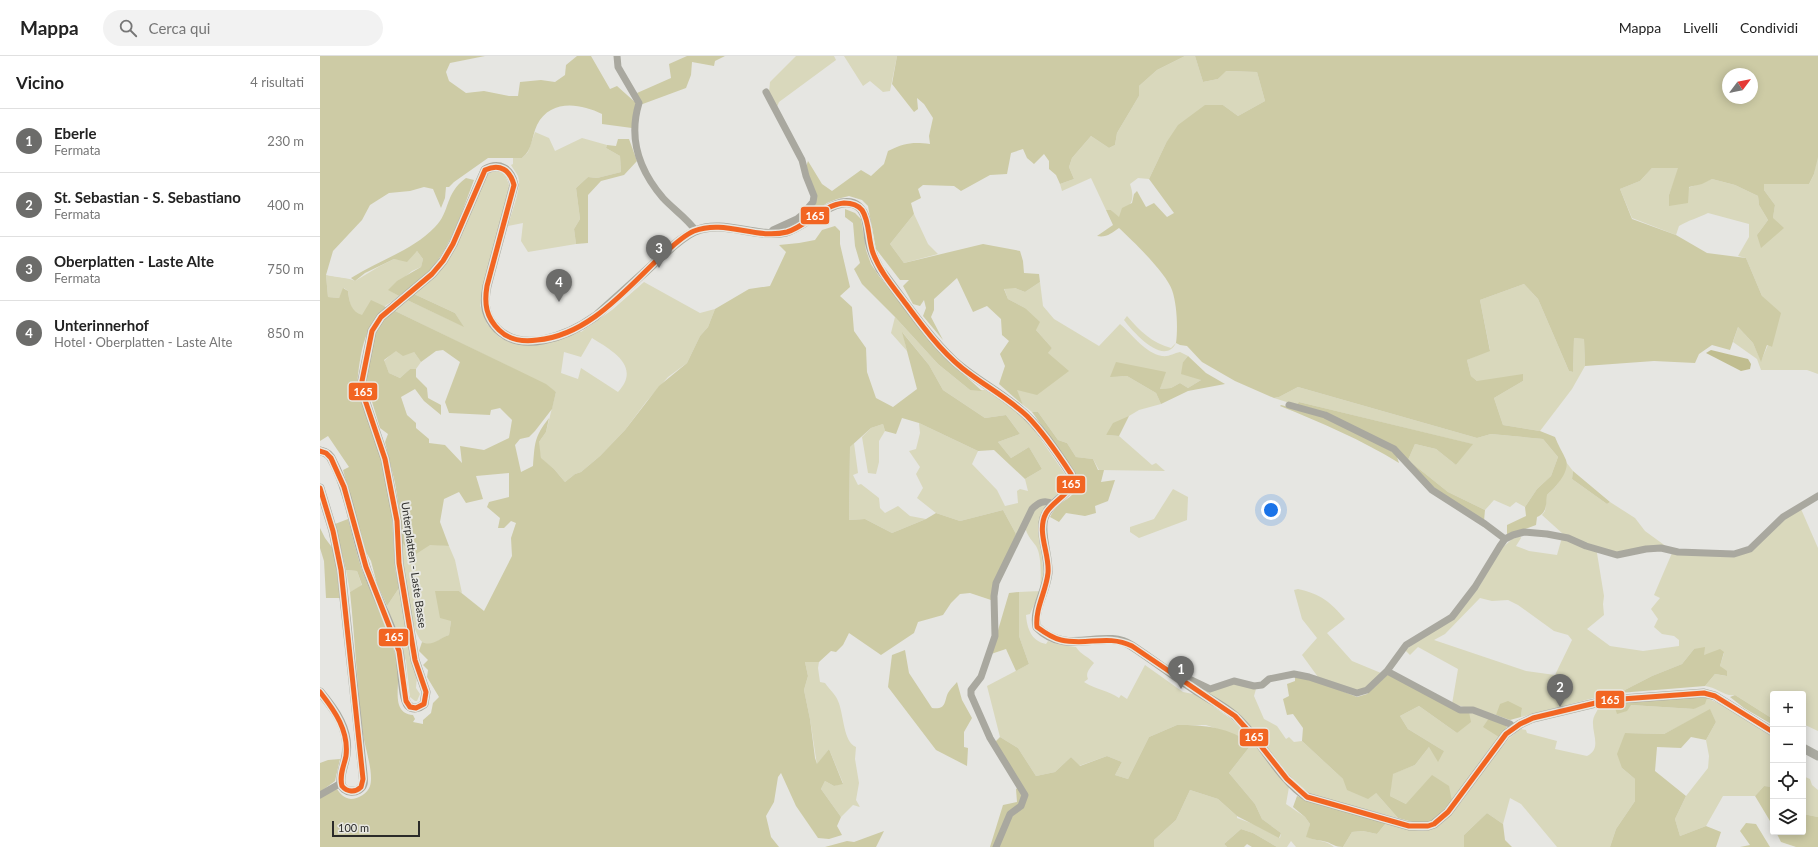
<!DOCTYPE html>
<html lang="it">
<head>
<meta charset="utf-8">
<style>
	body { margin:0; font-family:Lato,sans-serif; background:#f2f2f2; color:#222 }
	.controls { position:absolute; right:12px; bottom:12px; display:grid; overflow:hidden; border-radius:4px; box-shadow:0 2px 10px #0003 }
	.controls button { width:36px; height:36px; display:grid; place-items:center; padding:0; border:0; border-bottom:1px solid #e0e0e0; background:#fff; color:#222; font:20px sans-serif }
	.compass { position:absolute; left:1402px; top:12px; width:36px; height:36px; border-radius:50%; background:#fff; box-shadow:0 2px 10px #0003; rotate:58deg }
	.scale { position:absolute; left:12px; bottom:10px; width:88px; box-sizing:border-box; padding-left:4px; border:2px solid #2b2b29; border-top:0; font-size:11px; line-height:14px; white-space:nowrap; color:#2b2b29; -webkit-text-stroke:3px #e7e7e1; paint-order:stroke }
	.you { position:absolute; left:951px; top:454px; width:14px; height:14px; margin:-10px; border:3px solid #fff; border-radius:50%; background:#1a73e8; box-shadow:0 0 0 6px #1a73e833 }
	.badge { display:grid; place-items:center; width:26px; height:26px; border-radius:50%; background:#6c6c6a; color:#fff; font-size:13px; font-weight:700 }
	.pin { position:absolute; translate:-50% -33px; filter:drop-shadow(0 1px 2px #0008) }
	.pin::after { content:''; position:absolute; top:21px; width:14px; height:12px; background:inherit; clip-path:polygon(0 0,100% 0,50% 100%) }
	.list { margin:0; padding:0; list-style:none }
	h2 { display:flex; justify-content:space-between; align-items:center; height:52px; margin:0; padding:0 16px; font-size:17px }
	h2 small { font-size:13px; font-weight:400; color:#767676 }
	.list li { display:grid; grid-template-columns:26px 1fr auto; gap:12px; align-items:center; box-sizing:border-box; height:64px; padding:0 16px; border-top:1px solid #e0e0e0 }
	.list b { display:block; font-size:15px; white-space:nowrap }
	.list p { margin:0; font-size:13px; white-space:nowrap; color:#767676 }
	.list em { font-size:13px; font-style:normal; color:#767676 }
	.icon { flex:none; width:22px; height:22px; fill:none; stroke:currentColor; stroke-width:2; stroke-linecap:round; stroke-linejoin:round }
	.map { position:relative; flex:none; width:1498px; height:791px; overflow:hidden }
	header { display:flex; align-items:center; gap:24px; box-sizing:border-box; height:56px; padding:0 20px; background:#fff; border-bottom:1px solid #e0e0e0 }
	header strong { font-size:19px }
	nav { display:flex; gap:22px; margin-inline-start:auto; font-size:14px }
	.search { width:280px; height:36px; background:#f2f2f2; display:flex; align-items:center; gap:10px; box-sizing:border-box; padding:0 14px; border-radius:22px; color:#767676; font-size:15px }
	main { display:flex }
	aside { flex:1; background:#fff }
	.map>svg:first-child { display:block }
	.green { fill:#d9d8bc; fill-rule:evenodd }
	.forest { fill:#cdcba5; fill-rule:evenodd }
	.water { fill:#c0bd8f }
	.lines { fill:none; stroke-linecap:round; stroke-linejoin:round }
	.minor { stroke:#a9a89f; stroke-width:7 }
	.major { stroke:#aaaaa1; stroke-width:9 }
	.bus-1-casing { stroke:#e7e7e1; stroke-width:8 }
	.bus-1 { stroke:#f26522; stroke-width:5 }
	.labels { text-anchor:middle; stroke-width:4; stroke-linejoin:round; paint-order:stroke }
	.street-label { font-size:11px; fill:#2b2b29; stroke:#e7e7e1 }
	.line-badge { stroke:#e7e7e1; stroke-width:1.5 }
	.badge-label { font-size:11px; text-anchor:middle; font-weight:bold; fill:#fff }
</style>
</head>
<body>
<header>
<strong>Mappa</strong>
<div class="search"><svg class="icon" aria-label="search" viewBox="0 0 24 24"><circle cx="10" cy="10" r="6"/><path d="M15 15l6 6"/></svg>Cerca qui</div>
<nav><a>Mappa</a><a>Livelli</a><a>Condividi</a></nav>
</header>
<main>
<aside>
<h2>Vicino<small>4 risultati</small></h2>
<ul class="list">
<li><span class="badge">1</span><div><b>Eberle</b><p>Fermata</p></div><em>230 m</em></li>
<li><span class="badge">2</span><div><b>St. Sebastian - S. Sebastiano</b><p>Fermata</p></div><em>400 m</em></li>
<li><span class="badge">3</span><div><b>Oberplatten - Laste Alte</b><p>Fermata</p></div><em>750 m</em></li>
<li><span class="badge">4</span><div><b>Unterinnerhof</b><p>Hotel · Oberplatten - Laste Alte</p></div><em>850 m</em></li>
</ul>
</aside>
<div class="map">
<svg width="1498" height="791" viewBox="0 0 1498 791">
	<rect width="100%" height="100%" fill="#e6e6e2"/>
	<path class="green" d="M476 0H514L516 4 459 46 457 51 449 36 450 26Z
		M524 0H577L570 35 563 36 550 25 543 30Z
		M865 0H875L883 26 898 23 905 15 937 16 945 45 918 60 903 49 846 87 829 123 818 122 810 128C816 146 810 149 799 162L791 154H786L771 122 742 135 740 128 754 123 749 111 752 102 771 80 789 92 795 89 797 77 819 40V30L837 14Z
		M215 76 229 82 235 95 262 82 287 89 286 92 300 100 301 116 277 122 268 121 256 132 260 163 254 173 256 188 208 196 201 185 203 167 188 170C191 157 202 132 198 120 196 116 193 113 191 109L193 108V102H202L208 96Z
		M1497 101H1498V318L1487 314H1441L1437 303 1413 286 1418 271 1433 287 1441 305 1448 289 1452 291 1442 240 1426 202 1418 200 1429 181V168L1388 157C1378 162 1369 164 1359 170L1356 179 1312 162 1300 133 1320 125 1332 112H1359L1349 139 1392 123 1415 129 1438 140 1439 149 1448 164 1437 179 1453 162 1455 149 1444 134V128H1489L1494 118Z
		M173 115H179L185 118 189 129 187 149 162 233 160 249 167 268 179 281 191 287 205 289 260 275 261 276 292 254 324 226 380 257 395 253 388 271 380 280 367 307 348 321 326 346 305 374 280 400 261 416 255 418 245 426 234 413 221 403 219 391V386L226 376 236 336 198 315 73 254 85 243 143 270 135 257 94 238 105 229 168 118ZM272 282C291 294 322 310 298 336L261 312 258 323 241 317 244 296 261 301Z
		M594 158 608 188 618 198 584 207 570 188Z
		M97 195 103 203 101 211 92 215 69 234 79 240C72 246 47 264 37 258 30 253 29 243 28 235L24 232 19 242 8 241 6 219C13 221 31 222 35 225L60 210 74 203 82 204Z
		M720 226 723 250 734 263 779 290 800 268C812 278 825 297 842 300 849 301 854 297 860 296L868 300 863 306 881 324 868 332 860 327 851 332 840 333 845 316 790 321 807 320 836 337 841 348 819 354 809 360 786 379 799 380 832 409 836 407 845 415 779 414 773 403 756 401 747 387 738 384 718 356H712L703 349 696 334 732 292 716 274 705 252 688 243 684 232H695L705 236Z
		M1204 228 1218 243 1249 315 1253 316 1254 282 1264 283 1265 310 1252 333 1220 375 1183 369 1174 342 1203 325H1157L1151 320 1147 304 1170 294 1160 244Z
		M807 260C820 275 832 287 851 292L856 287C844 311 813 276 804 264Z
		M575 261 618 308 650 334H665L693 352 706 362 747 421V430C739 439 727 444 722 456 714 474 723 496 723 514 724 530 716 544 710 558L706 559C707 572 711 585 726 588L728 585 741 589 756 591C761 599 768 600 774 607 770 612 765 617 768 623L764 626C777 634 787 634 799 642L801 639 807 643 825 609 863 636 873 638 883 643 911 663 921 672 969 731 966 748 985 761 990 768 987 781C996 785 1006 784 1014 791H976L971 785 967 791H957L933 777 921 773 904 788 907 791H834V784L856 764 870 734 898 743 917 760V762L936 769 960 782 961 777 942 763 935 748 909 717 931 689 923 682 886 669H857L829 681 808 723 795 719 802 706 787 700 759 710 751 701 735 716 716 720 698 692 680 681 667 630 709 608 699 580V536L720 535C721 524 722 499 716 490 712 484 708 481 706 474L696 478 683 454 640 465 616 457 597 442 603 432 596 418 600 411 589 395 596 393 600 377 599 367 658 395 652 408 677 434 685 450 698 447 697 435 700 433 708 435 705 423 722 413 709 391 691 402 678 386 700 378 686 359 665 362 623 334 609 309 583 277 587 295 571 277Z
		M76 294 94 296 101 306 96 313H90L80 322 69 317 64 305Z
		M978 331 1157 382 1171 378 1223 383 1238 401 1231 420 1217 433 1205 451 1196 446 1190 451 1174 444 1165 454 1128 436 1088 404 1095 388 1116 393 1136 409 1152 388 979 346 976 349 954 342 959 341Z
		M563 368 565 375 559 385V406L556 418 548 417 542 381 551 372Z
		M534 387 538 417 533 419 538 429 541 428 559 442 560 452 565 457 578 450 590 460 606 463 572 477 545 463 529 464 530 391Z
		M1246 406 1253 415 1252 423 1287 448 1290 446 1315 462 1325 475 1347 491 1296 496 1276 491 1284 540 1283 548 1284 559 1267 573 1290 590 1323 595 1359 590V584L1354 580 1342 578 1334 571 1338 563 1331 553 1340 542 1334 539 1352 497 1415 501 1465 462 1481 453 1498 492V675L1483 668V638H1453V663L1415 639C1405 641 1396 631 1385 630L1395 618 1406 620 1400 610 1404 597 1384 599 1374 593 1362 608 1332 620 1299 637 1285 639 1201 661 1202 652 1176 659 1132 648 1138 613 1098 591 1090 599 1085 594 1137 559 1159 531 1180 494 1192 483 1200 480 1201 482 1196 490 1209 495 1237 499 1243 478 1222 459 1225 455 1227 439C1239 429 1243 421 1246 406ZM1160 542 1172 545 1188 544 1198 549 1234 575 1248 579 1252 584 1235 619 1206 615 1114 584 1125 578Z
		M853 433 868 441 867 464 819 482 810 476V471L834 463Z
		M81 485 129 490 135 504 142 537 139 535 131 565 129 579C121 581 116 589 107 588 89 588 83 501 81 485Z
		M26 514 37 515 42 530 30 536Z
		M79 532 97 620 96 632 100 638 97 645H95L90 641 86 605 67 550Z
		M978 533C1001 538 1010 546 1025 563L1007 577 1032 605 1061 617 1044 633 1036 634 998 621 982 599 997 582 982 563 974 534Z
		M485 606H499L498 612 500 626 505 627C509 633 516 639 518 645 524 658 523 686 536 691L535 703 539 727 536 744 540 751 533 749 521 761 501 733 505 725 514 730 523 727 509 693 497 709 490 663 484 634 488 620Z
		M914 628 936 633 934 640 944 663 957 670 966 683 969 681 974 686 982 685 1023 723 1056 737 1078 762 991 739 975 726 884 635H892Z
		M1387 642 1402 649 1453 681V731L1444 730 1435 740H1403L1386 770 1360 780 1355 763 1366 740 1388 712 1389 700 1386 684 1396 666 1390 654 1344 678 1305 677 1302 712 1315 723V745L1296 773 1290 791H1237L1201 748 1190 742 1183 768 1167 757 1144 779V791H1023L1032 776 1043 775 1057 778 1066 767C1079 770 1096 777 1110 774 1137 767 1171 691 1201 673L1206 674 1207 677 1237 685 1235 693 1267 700C1282 692 1272 679 1273 665 1273 661 1276 657 1278 653L1311 649 1374 653Z
		M1099 650 1137 677 1149 656 1169 662 1179 681 1132 745 1086 748 1070 740 1072 718 1095 709 1109 691 1124 695 1088 673 1080 660Z
		M1483 720 1490 723 1492 729 1498 734V761L1483 758Z"/>
	<path class="forest" d="M0 0H165L130 7 126 16 129 25 146 37 164 35 189 40H198L200 26 221 24 235 26 245 19 246 9 257 0H271L290 33 297 30 316 47 312 72 282 68V58C260 47 230 43 217 69 211 82 213 93 202 102H168L134 126 129 131H126L125 142 121 152 113 133 104 131 90 135 69 137 50 149 42 164 13 195 6 219 8 241 19 242 23 232 28 235C29 245 31 256 42 259L51 244 66 251C60 258 53 266 49 274 41 288 38 316 37 333L62 406 72 460 75 512 79 532 67 550 57 528 51 505 46 496 23 414 29 411 8 380 0 385Z
		M367 0H405L395 5 394 10 372 6 371 19 366 32 320 49 317 37 351 22 349 8Z
		M577 0H865L837 14 819 30V40L797 77 795 89 789 92 771 80 752 102 749 111 754 123 740 128 736 119 729 113V105L724 98 714 108 707 102 703 93 691 97 687 118 670 119 641 135 634 130 603 129 598 133 601 142 591 147 594 158 570 188 584 207 663 188 700 195 703 205 704 217 719 218 720 226 705 236 695 232 684 233 688 243 705 252 720 266 716 274 732 292 728 297 749 315 717 339 697 334 703 349 679 328 685 310 680 298 689 285 682 279 681 263 667 250 653 256 637 222 614 243V254L611 261 623 284 603 260 606 252 604 244 600 250 593 248 583 230 589 224H580L556 193 548 150 542 144 529 140 517 143 507 147 485 162 484 160 496 146 486 111 488 105 502 128 512 135 541 114 551 120 564 108 568 95C585 87 592 86 610 88L609 80 613 62 604 48 597 42 598 53 594 56 572 28Z
		M875 0H1498V101L1494 118 1489 128H1444V134L1455 149 1453 162 1464 172 1441 192 1437 179 1448 164 1439 149 1438 140 1415 129 1392 123 1382 128 1369 131 1368 147 1349 150V139L1358 112H1332L1320 125 1300 133 1312 163 1356 179 1387 197 1426 202 1442 240 1461 257 1452 291 1447 289 1441 306 1433 287 1418 271 1410 294 1392 289 1379 298 1375 307 1334 305 1265 310 1264 283 1254 282 1253 316 1249 315 1218 243 1204 228 1160 244 1170 295 1147 304 1151 320 1157 325 1203 318V325L1174 342 1183 369 1220 375 1235 381C1238 389 1243 397 1246 404 1250 416 1235 432 1227 439 1226 448 1227 457 1217 461L1216 469 1187 480V469L1206 460 1205 451 1217 433 1231 420 1238 401 1223 383 1171 378 1157 382 978 331 959 341 954 342 915 325 882 306 867 290 860 289 856 287C858 272 857 248 852 234 846 217 813 185 799 172 792 177 786 182 777 180L793 169 786 154H791L799 161 802 152 812 147 814 138 817 135 826 151 834 147 847 161 854 157 829 123 846 87 858 69 885 49H903L918 60 945 45 937 16 906 15 898 23 883 26ZM1408 18H1432V42H1408Z
		M298 83H309L317 105 304 119 281 125 268 139V187L256 188 254 173 260 163 256 132 268 121 277 122 301 116 300 100 286 92 287 89 296 90Z
		M146 122 154 124C142 155 132 189 110 214 101 224 89 232 79 240L68 234 77 225 101 211 103 203 97 195 87 206 74 203 45 217 35 225 31 222C59 204 92 195 115 171 131 155 124 138 146 122Z
		M525 153 535 157 541 163 546 194 551 208 559 220 629 305 662 335 650 334 618 308 575 261 542 228 534 213 540 207 535 190 533 167 525 161Z
		M515 170 520 175V188L530 231 520 240 532 251 534 275 546 292 547 316 556 342 573 351 597 333 582 276 609 309 623 334 665 362 686 359 700 378 678 386 691 402 709 391 722 413 705 423 674 394 658 395 599 367 582 362 576 378 565 375 563 368 551 372 530 391 529 464 545 463 572 477 606 463 616 457 640 465 683 454 696 478 671 544 650 537 640 538 631 547 623 559 598 566 594 577 561 599 529 577 523 589 516 596 511 595 499 606H485L488 620 484 634 490 663 495 702 497 708 509 693 523 728 514 730 505 725 501 733 521 761 517 770 522 779 509 783 498 782 476 750 461 717 458 721 454 746 446 760 451 781 459 791H0V741L17 733C20 738 24 742 31 743 38 743 48 737 50 730 54 717 45 692 43 678 37 631 35 583 30 536L42 529 37 515 26 514 15 468 28 463C33 481 37 501 44 519 54 545 68 571 75 598 77 605 77 612 78 619 79 634 72 657 93 659L95 663 93 666 103 668V664L111 657 113 647 119 641 107 621 108 614 103 609 108 604 99 595 102 586C113 591 119 582 129 579L131 565 120 562 115 535H139L164 555 192 500 191 482 196 467 191 465 184 472H178L180 462 167 451 169 446 189 441V417L156 420 163 443 146 447 139 436 124 443 120 466 129 490 110 489 93 500 81 485V464L75 427 65 386 68 378 60 372 46 326 53 285 57 273 63 263 73 254 226 328 236 336 232 353 215 375 209 381 200 383 195 389 201 416 213 410C215 387 214 381 229 362L226 376 219 386 221 402 234 413 245 426 255 418 261 416 280 400 305 374 339 330 367 307 380 280 388 271 395 253 429 233 450 230 466 196 459 189 479 187 495 184 502 174ZM123 294 140 306 125 346 129 357 170 359 171 354 180 352 192 364 189 382 164 394 140 390 142 407 125 389 109 387V383L96 372V367L87 359 81 341 95 333 104 345 121 359V349L108 342 107 332 96 321V313H90L80 322 69 317 64 304 76 295 83 300 94 296 101 306 116 295Z
		M94 238 135 257 144 271 85 243Z
		M868 300 886 317 905 328 868 335 841 348 836 337 807 320 790 321 796 306 846 316 840 333 851 332 860 327 868 332 881 324 861 318 863 306Z
		M979 346 1153 388 1136 409 1116 393 1095 388 1088 404 1128 436 1165 454 1164 465 1113 431 1075 392 976 349Z
		M961 349 1003 360 1052 384 1076 398 1079 407C1042 384 1000 366 960 350Z
		M712 356H718L738 384 747 387 756 401 773 403 778 414H784L781 426 795 424 788 445 775 450 776 457 765 460 746 457 739 466 730 461C732 457 735 452 739 449 755 436 766 434 752 412Z
		M809 360 799 380 786 379 793 367Z
		M1253 415 1290 446 1287 448 1252 423Z
		M0 472 5 482 14 494 20 542H6L4 505 0 492Z
		M699 536V580L709 608 696 615 686 593 671 598 689 537Z
		M1385 591 1384 599 1400 593 1404 596 1400 610 1407 615V620L1395 618 1385 630 1299 637 1332 620 1362 608 1374 593Z
		M585 594 589 617 612 652C627 654 624 645 628 637 630 633 634 630 637 626L642 644 652 662 644 676V691L648 692 647 710 616 694 568 631 572 599Z
		M1068 618 1149 656 1151 666 1137 677 1099 650 1080 660 1088 673 1124 695 1118 706 1109 691 1095 709 1073 718 1070 740 1086 748 1112 719 1129 730 1132 745 1113 765 1100 768 1078 762 1056 737 1048 743 1027 734 1023 723 982 685 983 672 973 658 967 659 963 643 969 640 967 628 975 625V621L989 622 1037 641 1047 638Z
		M1415 639 1453 663V669L1424 652 1410 641Z
		M1374 640 1387 642 1385 648 1374 653 1311 649 1307 655 1297 658 1295 652 1278 653V651L1300 648 1308 645Z
		M1188 645 1202 652 1201 661 1190 664 1176 659 1180 648Z
		M1390 653 1396 666 1386 684 1371 681 1361 692 1337 691 1335 715 1366 740 1355 763 1360 780 1386 770 1401 776 1396 791H1290L1296 773 1315 745V723L1302 712 1297 698 1305 677 1344 678Z
		M1169 662 1185 668 1187 671 1179 681 1163 671Z
		M857 669C883 669 912 671 931 689L909 717 935 748 942 763 961 777 959 782 917 760 898 743 870 734 856 764 834 784V791H670L683 749 697 746 696 733 702 729 675 686 680 681 698 692 716 720 735 716 751 701 760 710 787 700 802 706 795 719 808 723 829 681Z
		M20 703 15 725 0 736V707L8 704Z
		M1444 730 1453 731V770L1435 740Z
		M977 740 987 744 1066 767 1057 778 1043 775 1032 776 1023 791C1015 791 1013 788 1007 786 1000 784 993 784 986 781L990 768 985 761 973 751Z
		M1167 757 1183 768 1185 784 1192 791H1144V779Z
		M1483 758 1498 761V791H1476L1461 786 1456 776H1483Z
		M1426 767 1436 768 1450 791H1420L1430 789 1420 775Z
		M921 773 933 777 957 791H932L927 788 924 791H907L904 788Z
		M564 775 556 791H505L527 785 534 786Z"/>
	<path class="water" d="M1391 294 1428 303 1431 308 1430 313 1421 315 1386 297Z"/>
	<g class="lines">
		<path class="minor" d="M297 0 298 11 319 47C308 83 319 114 343 142 353 153 367 162 376 175
			M446 36 482 104 486 120 494 140 493 146 482 159 477 163 453 174 450 177
			M969 349 1005 359 1074 393 1112 434 1165 468 1185 483
			M1067 615 1140 654H1153L1190 668 1194 672
			M859 623H869L890 633 914 625 934 630 942 629 949 623 974 618 989 621 1037 637 1047 634 1067 615 1086 589 1132 561 1155 531 1180 490 1185 483 1193 479 1204 476 1227 478 1248 482 1266 490 1297 499 1326 493 1341 492 1358 496 1414 498 1430 493 1463 461 1498 440
			M0 739 21 727
			M676 791 690 758 701 750 705 739 670 682 651 639V634L661 621 675 580 674 540 676 527 712 453C718 447 724 443 733 448"/>
		<path class="major" d="M0 395C6 396 11 400 13 406 30 438 34 476 46 511 55 539 71 566 79 595 82 607 82 643 88 649 93 654 99 652 104 648L106 636 95 604 79 507 77 465 65 403 43 338 42 325 52 275 61 261 112 218 123 205 133 188 165 114C179 106 191 113 194 129L167 230C164 244 164 256 173 268 198 301 248 280 276 260 298 240 320 221 341 201 352 191 362 181 375 175 404 163 436 183 466 176 486 171 519 134 539 151 548 159 547 174 549 185 551 195 555 204 560 213 582 242 608 281 634 305 654 323 678 335 698 352 719 369 736 395 751 418L753 423C750 441 729 445 724 462 719 477 729 500 728 517 726 536 713 553 717 571 748 602 784 571 812 590 833 604 853 619 874 633 887 642 903 649 915 660 942 684 957 721 987 741L1089 770H1108L1114 768 1128 756 1186 678 1200 668 1213 662 1288 644 1384 637 1395 640 1453 676
			M0 432 13 475 21 514 43 718C43 721 44 725 43 728 40 738 22 738 21 726 20 718 25 707 26 699 30 674 15 654 0 636
			M1483 692 1498 700"/>
		<g class="bus-1-casing">
			<path id="bus-1" d="M0 395 6 397 11 402 24 431 46 511 79 595 86 645 90 651 96 652 104 648 106 636 95 604 79 507 77 465 65 403 43 338 42 325 52 275 61 261 112 218 123 205 133 188 165 114C180 107 190 114 194 129L167 230C164 248 166 261 179 274 189 284 204 286 217 284 266 280 303 237 336 205 348 195 360 181 374 175 405 163 436 184 467 176 487 170 502 149 524 147 531 147 538 149 542 154 550 166 548 184 553 197 560 216 574 232 586 248 603 271 620 294 642 312 663 329 687 341 707 360 724 377 738 398 751 418 758 435 733 444 726 457 716 476 730 498 728 517 726 536 715 552 717 571 725 577 732 582 741 584 767 590 787 578 812 590L915 660 933 680 967 723 987 741 1089 770H1108L1114 768 1128 756 1186 678 1200 668 1213 662 1288 644 1384 637 1395 640 1453 676
				M0 432 13 475 21 514 43 723 41 731C35 737 27 736 22 730 19 719 24 710 26 700 29 675 15 655 0 636"/>
		</g>
		<use href="#bus-1" class="bus-1"/>
	</g>
	<g class="labels">
		<g class="street-label">
			<text transform="translate(94 509) rotate(82)" y="4">Unterplatten - Laste Basse</text>
		</g>
	</g>
	<g class="line-badge">
		<rect x="480" y="150" width="30" height="19" rx="4" fill="#f26522"/>
		<rect x="28" y="326" width="30" height="19" rx="4" fill="#f26522"/>
		<rect x="736" y="419" width="30" height="19" rx="4" fill="#f26522"/>
		<rect x="58" y="572" width="31" height="19" rx="4" fill="#f26522"/>
		<rect x="1275" y="634" width="30" height="19" rx="4" fill="#f26522"/>
		<rect x="919" y="672" width="30" height="19" rx="4" fill="#f26522"/>
	</g>
	<g class="badge-label">
		<text x="495" y="164">165</text>
		<text x="43" y="340">165</text>
		<text x="751" y="432">165</text>
		<text x="74" y="585">165</text>
		<text x="1290" y="648">165</text>
		<text x="934" y="685">165</text>
	</g>
</svg>
<div class="controls">
<button>+</button>
<button>−</button>
<button><svg class="icon" aria-label="locate" viewBox="0 0 24 24"><circle cx="12" cy="12" r="6"/><path d="M12 2v4M12 18v4M2 12h4M18 12h4"/></svg></button>
<button><svg class="icon" aria-label="layers" viewBox="0 0 24 24"><path d="M12 4l9 5-9 5-9-5zM3 14l9 5 9-5"/></svg></button>
</div>
<svg class="compass" viewBox="-18 -18 36 36"><path d="M0-13l5 13h-10z" fill="#e53935"/><path d="M0 13l5-13h-10z" fill="#767676"/></svg>
<div class="scale">100 m</div>
<div class="you"></div>
<div class="pin badge" style="left:861px;top:633px">1</div>
<div class="pin badge" style="left:1240px;top:651px">2</div>
<div class="pin badge" style="left:339px;top:212px">3</div>
<div class="pin badge" style="left:239px;top:246px">4</div>
</div>
</main>
</body>
</html>
